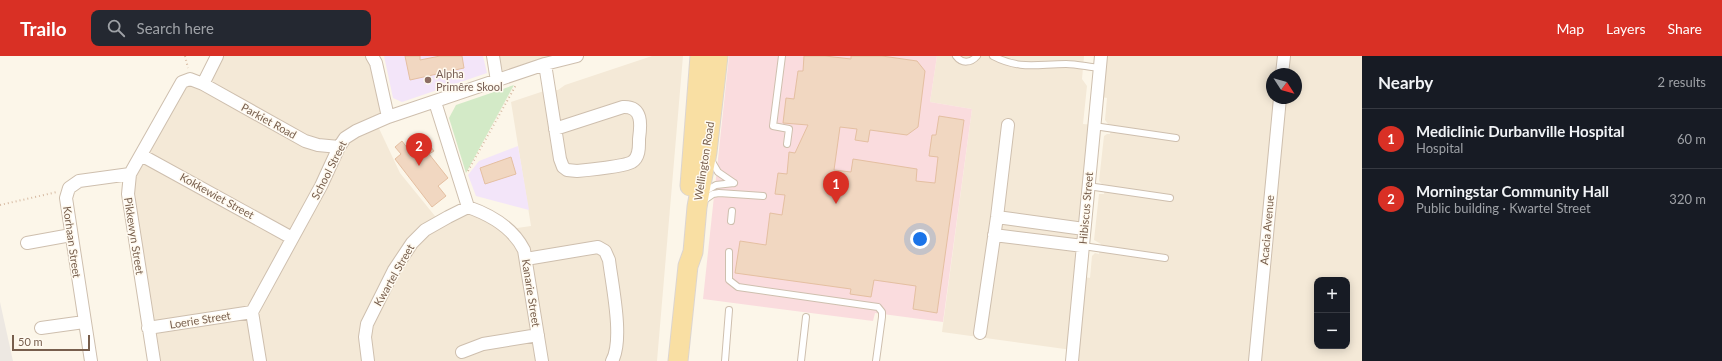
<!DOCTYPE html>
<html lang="en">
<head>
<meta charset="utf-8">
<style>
	body { margin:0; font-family:Lato,sans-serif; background:#242831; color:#f1f3f6 }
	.controls { position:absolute; right:12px; bottom:12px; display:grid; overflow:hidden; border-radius:8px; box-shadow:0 2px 10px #0003 }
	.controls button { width:36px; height:36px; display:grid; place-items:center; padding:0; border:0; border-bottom:1px solid #363941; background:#171b24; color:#f1f3f6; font:20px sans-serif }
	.compass { position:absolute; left:1266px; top:12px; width:36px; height:36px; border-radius:50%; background:#171b24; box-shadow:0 2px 10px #0003; rotate:126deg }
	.scale { position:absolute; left:12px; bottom:10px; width:78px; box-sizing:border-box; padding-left:4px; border:2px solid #775e4c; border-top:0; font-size:11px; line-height:14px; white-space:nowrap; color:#775e4c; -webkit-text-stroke:3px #fffaf0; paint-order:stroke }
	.you { position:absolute; left:920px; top:183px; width:14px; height:14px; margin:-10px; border:3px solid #fff; border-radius:50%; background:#1a73e8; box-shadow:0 0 0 6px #1a73e833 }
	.badge { display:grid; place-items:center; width:26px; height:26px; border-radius:50%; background:#d93025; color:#fff; font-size:13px; font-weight:700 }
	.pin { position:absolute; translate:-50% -33px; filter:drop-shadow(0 1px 2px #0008) }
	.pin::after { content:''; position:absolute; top:21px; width:14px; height:12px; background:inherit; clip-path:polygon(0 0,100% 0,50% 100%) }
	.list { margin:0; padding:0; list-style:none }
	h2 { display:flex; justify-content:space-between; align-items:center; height:52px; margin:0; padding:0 16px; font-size:17px }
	h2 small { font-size:13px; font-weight:400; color:#9ea1a6 }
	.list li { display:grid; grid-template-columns:26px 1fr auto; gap:12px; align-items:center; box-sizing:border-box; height:60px; padding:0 16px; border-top:1px solid #363941 }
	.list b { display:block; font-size:15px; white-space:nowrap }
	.list p { margin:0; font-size:13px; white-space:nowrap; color:#9ea1a6 }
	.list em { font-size:13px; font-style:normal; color:#9ea1a6 }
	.icon { flex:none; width:22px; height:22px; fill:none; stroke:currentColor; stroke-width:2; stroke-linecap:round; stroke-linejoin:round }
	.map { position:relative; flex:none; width:1362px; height:305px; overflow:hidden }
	header { display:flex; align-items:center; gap:24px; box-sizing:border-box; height:56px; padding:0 20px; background:#d93025; color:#fff }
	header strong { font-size:19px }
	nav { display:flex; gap:22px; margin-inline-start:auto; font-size:14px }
	.search { width:280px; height:36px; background:#242831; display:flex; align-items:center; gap:10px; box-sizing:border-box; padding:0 14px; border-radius:8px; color:#9ea1a6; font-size:15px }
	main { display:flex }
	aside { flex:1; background:#171b24 }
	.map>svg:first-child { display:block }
	.residential { fill:#f4e9d7; fill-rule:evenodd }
	.industrial { fill:#ede8e2 }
	.education { fill:#f3e5f9 }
	.medical { fill:#fadcde }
	.green { fill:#d3eac7 }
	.building { fill:#f1d7c1; stroke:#e4bfa1 }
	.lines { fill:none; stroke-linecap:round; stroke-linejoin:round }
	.service-casing { stroke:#cebfae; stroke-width:8 }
	.minor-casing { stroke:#cebfae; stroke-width:14 }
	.primary-casing { stroke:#dcd5d0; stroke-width:21 }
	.path { stroke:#d7bba3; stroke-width:2; stroke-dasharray:1 3; stroke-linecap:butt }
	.service { stroke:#fff; stroke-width:6 }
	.minor { stroke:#fff; stroke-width:12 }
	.primary { stroke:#f9dfa3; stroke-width:19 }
	.education-dot { fill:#8d6e63; stroke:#fffaf0; stroke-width:1.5 }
	.labels { text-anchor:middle; stroke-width:3; stroke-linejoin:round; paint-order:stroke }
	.education-label { font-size:11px; fill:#785e54; stroke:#fffaf0; text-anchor:start }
	.street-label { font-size:11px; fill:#775e4c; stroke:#fffaf0 }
</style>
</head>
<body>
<header>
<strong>Trailo</strong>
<div class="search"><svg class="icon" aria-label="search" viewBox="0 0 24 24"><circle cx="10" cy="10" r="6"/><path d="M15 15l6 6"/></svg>Search here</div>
<nav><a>Map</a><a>Layers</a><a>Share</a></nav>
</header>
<main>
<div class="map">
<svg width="1362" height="305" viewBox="0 0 1362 305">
	<rect width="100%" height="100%" fill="#fcf6e9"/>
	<path class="residential" d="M217 0H373L388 61 376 66 400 117 439 165 467 150 512 177 517 172 531 170 511 46 544 35 558 34 565 29 652 0H683L657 305H154L127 138 182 26 203 27Z
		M493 0H576L498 24Z
		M937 0H1084L1082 23 1087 30 1083 68 1094 69 1080 220 1090 222 1092 200 1095 197 1099 198 1101 188 1094 184 1099 138H1104L1106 129 1102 128 1099 125 1104 80 1107 78H1110L1111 69 1108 68 1105 64 1107 42 1096 40 1100 0H1362V305H1071L1072 294 942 276 972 53 930 46ZM1272 18H1296V42H1272ZM1317 224H1347V290H1317Z"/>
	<path class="industrial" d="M0 246 13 305H0Z"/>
	<path class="education" d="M384 0H483L487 17 402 46 393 42Z
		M518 90 529 154 476 140 468 119 479 105Z"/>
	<path class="medical" d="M729 0H937L930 46 972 53 943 266 875 257 873 265 703 243Z"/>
	<path class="green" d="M514 29 466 117 449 62 456 49Z"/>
	<path class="building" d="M405 0H420V4L440 0H462L464 12 410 24Z
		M804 0H825L851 3V0H882L917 5 925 15 918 71 907 79 870 74 868 86 855 84 857 73 840 71 834 114 851 116 853 103 917 113 916 125 935 127 938 101 929 100 932 79H936L939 60 964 64 937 257 913 253 916 230 874 224 871 241 850 238 851 233 735 217 740 185 766 189 770 157 782 159 785 139 775 138 778 117 787 118 789 96 795 97 808 69 783 67 786 42 794 43 798 15H803Z
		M423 81 434 95 429 98 448 122 438 130 446 140 432 151 395 103 401 98 395 91 402 85 408 93Z
		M511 101 516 118 485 128 480 112Z"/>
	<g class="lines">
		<g class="service-casing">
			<path id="service" d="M782 0 773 70 789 73 787 88
				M956 0C962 8 971 7 977 0
				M993 0C1020 14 1037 8 1066 8 1077 8 1088 11 1100 12
				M1094 70 1176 82
				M711 104 718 116 734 127
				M1088 130 1170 142
				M704 136 716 129 734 127
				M703 145 713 138 719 137 763 140
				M731 165 732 155
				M1083 190 1165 202
				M729 196V224L738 231 878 251 882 256V261L876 305
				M725 305 729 254
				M801 305 806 261"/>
		</g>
		<g class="minor-casing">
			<path id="minor" d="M372 0 376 7 388 61
				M493 0 497 25
				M545 8 560 103 563 111 567 114 577 115C588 114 625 110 632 106 640 101 639 90 639 83 641 69 643 50 623 51L555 73
				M1282 18 1284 0
				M203 28 305 85 318 89 339 91
				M141 99 292 182
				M468 151C491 159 513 172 524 194L542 305
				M997 161 1084 173
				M994 179 1083 190
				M27 187 71 179
				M526 203 598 191 605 195 609 204C612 229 624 284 612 305
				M41 272 84 266
				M148 272 252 256
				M980 277 997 161 1008 69
				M462 296 483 288 538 279
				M91 305 66 142 69 132 79 125 130 118
				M154 305 128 138 130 118 182 26 190 23 203 28 217 0
				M260 305 252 256 321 130 339 91 345 82 356 75 388 61 545 8 577 0
				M368 305 365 281 367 268 394 214 412 187 425 174 448 161 468 151 435 46
				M1072 305 1101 0
				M1255 305 1280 42"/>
		</g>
		<g class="primary-casing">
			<path id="primary" d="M690 130 700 0
				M678 305 688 210 693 196 697 151 707 96 718 0"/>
		</g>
		<path class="path" d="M185 0 188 12
			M468 115 516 29
			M0 149 57 136"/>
		<use href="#service" class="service"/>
		<use href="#minor" class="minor"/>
		<use href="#primary" class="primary"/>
	</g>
	<circle class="education-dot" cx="428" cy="24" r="4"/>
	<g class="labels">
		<g class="education-label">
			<text x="436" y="22">Alpha<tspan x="436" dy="13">Primêre Skool</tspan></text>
		</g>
		<g class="street-label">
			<text transform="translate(269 65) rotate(29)" y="4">Parkiet Road</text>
			<text transform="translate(704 105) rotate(-81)" y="4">Wellington Road</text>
			<text transform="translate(329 114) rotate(-63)" y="4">School Street</text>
			<text transform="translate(217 140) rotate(29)" y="4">Kokkewiet Street</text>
			<text transform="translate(1086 152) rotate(-85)" y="4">Hibiscus Street</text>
			<text transform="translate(1267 174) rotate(-85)" y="4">Acacia Avenue</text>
			<text transform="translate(134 180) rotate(81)" y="4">Pikkewyn Street</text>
			<text transform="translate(72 186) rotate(82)" y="4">Korhaan Street</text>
			<text transform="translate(394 219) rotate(-60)" y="4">Kwartel Street</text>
			<text transform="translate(531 237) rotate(81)" y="4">Kanarie Street</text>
			<text transform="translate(200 264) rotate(-9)" y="4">Loerie Street</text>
		</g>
	</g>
</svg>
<div class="controls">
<button>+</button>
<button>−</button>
</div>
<svg class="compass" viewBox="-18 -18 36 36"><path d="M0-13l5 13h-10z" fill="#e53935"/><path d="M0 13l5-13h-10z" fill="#9ea1a6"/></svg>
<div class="scale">50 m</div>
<div class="you"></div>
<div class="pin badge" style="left:836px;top:148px">1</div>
<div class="pin badge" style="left:419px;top:110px">2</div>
</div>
<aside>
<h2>Nearby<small>2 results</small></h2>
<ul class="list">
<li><span class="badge">1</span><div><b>Mediclinic Durbanville Hospital</b><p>Hospital</p></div><em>60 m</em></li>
<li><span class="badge">2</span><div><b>Morningstar Community Hall</b><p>Public building · Kwartel Street</p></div><em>320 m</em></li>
</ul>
</aside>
</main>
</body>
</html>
